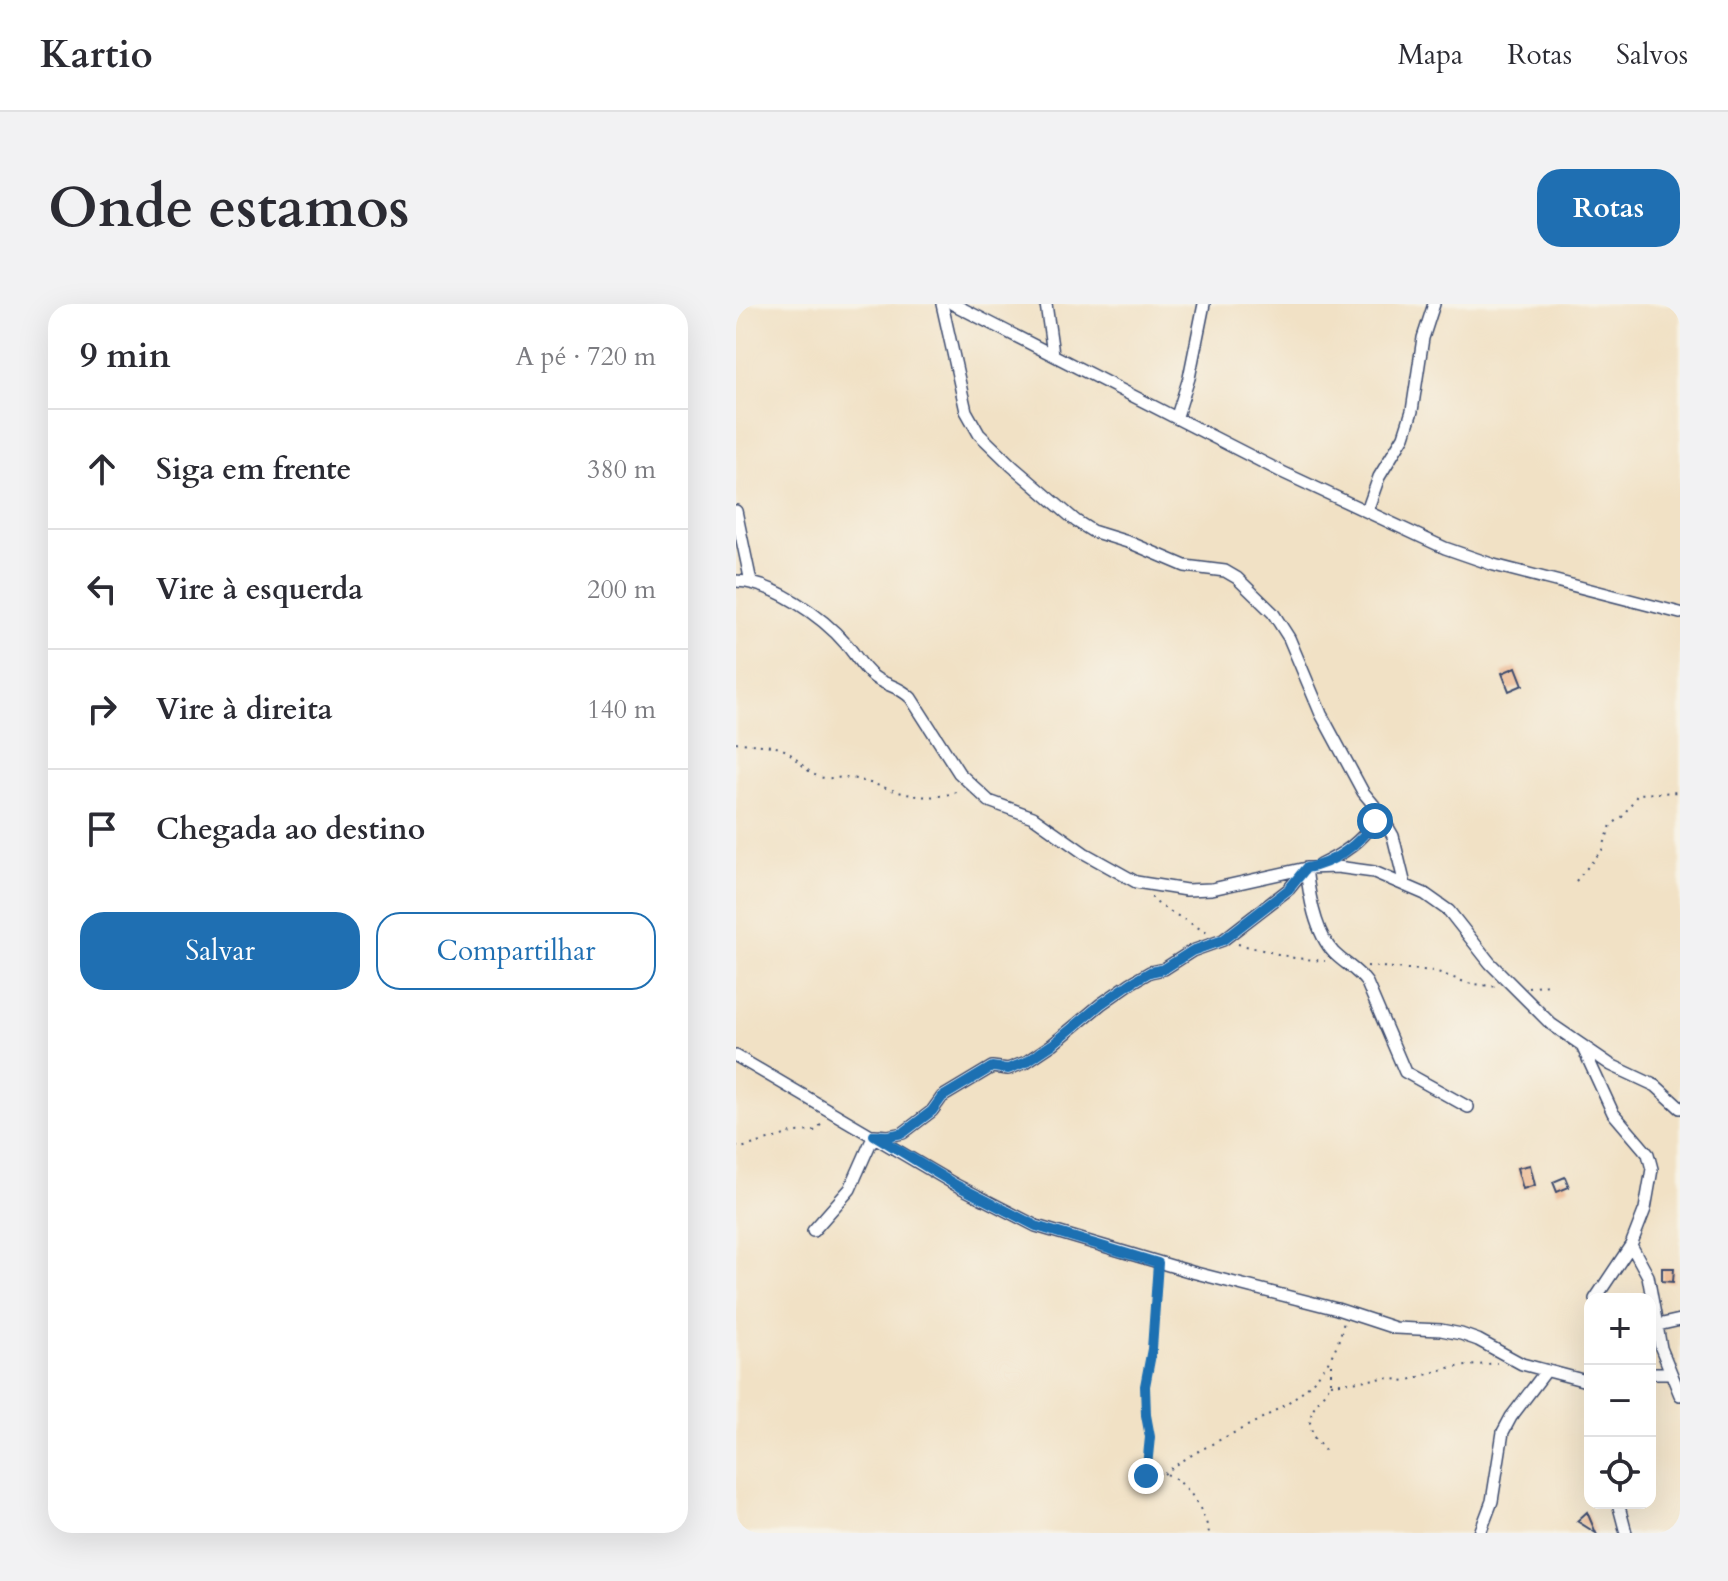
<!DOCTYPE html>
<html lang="pt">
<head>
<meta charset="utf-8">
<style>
	body { margin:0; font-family:Cardo,serif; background:#f2f2f3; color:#2b2b33 }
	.controls { position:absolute; right:24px; bottom:24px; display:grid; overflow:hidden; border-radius:16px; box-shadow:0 8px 32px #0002 }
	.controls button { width:72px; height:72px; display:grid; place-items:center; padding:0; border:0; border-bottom:2px solid #e1e1e2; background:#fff; color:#2b2b33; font:40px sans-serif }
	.stop { position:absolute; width:24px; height:24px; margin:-18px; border:6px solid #1f6fb2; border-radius:50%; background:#fff }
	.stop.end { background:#1f6fb2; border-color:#fff; box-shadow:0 2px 8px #0008 }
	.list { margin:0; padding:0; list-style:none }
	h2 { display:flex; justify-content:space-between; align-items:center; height:104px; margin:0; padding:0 32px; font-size:34px }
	h2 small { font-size:26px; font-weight:400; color:#7c7c81 }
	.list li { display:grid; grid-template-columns:52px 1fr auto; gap:24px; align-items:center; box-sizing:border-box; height:120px; padding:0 32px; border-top:2px solid #e1e1e2 }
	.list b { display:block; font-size:30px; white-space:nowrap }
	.list em { font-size:26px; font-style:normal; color:#7c7c81 }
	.actions { display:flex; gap:16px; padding:24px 32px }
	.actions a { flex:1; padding:18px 0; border:2px solid #1f6fb2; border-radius:24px; text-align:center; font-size:28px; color:#1f6fb2 }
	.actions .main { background:#1f6fb2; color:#fff }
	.icon { flex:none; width:44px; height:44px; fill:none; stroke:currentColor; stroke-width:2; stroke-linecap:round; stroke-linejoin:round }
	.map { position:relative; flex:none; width:944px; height:1229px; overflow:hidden; border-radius:24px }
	header { display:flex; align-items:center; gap:48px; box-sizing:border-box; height:112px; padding:0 40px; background:#fff; border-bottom:2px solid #e1e1e2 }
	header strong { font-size:38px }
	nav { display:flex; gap:44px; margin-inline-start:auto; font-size:28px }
	.intro { display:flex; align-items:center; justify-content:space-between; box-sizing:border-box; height:192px; padding:0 48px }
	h1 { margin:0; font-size:56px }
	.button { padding:20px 36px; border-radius:24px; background:#1f6fb2; color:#fff; font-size:28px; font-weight:700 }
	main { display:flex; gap:48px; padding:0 48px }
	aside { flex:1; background:#fff; border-radius:24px; box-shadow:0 8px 32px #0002 }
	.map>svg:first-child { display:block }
	.building { fill:#ecb58d }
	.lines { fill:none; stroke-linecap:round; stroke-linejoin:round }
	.street-casing { stroke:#3b4a6d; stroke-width:14 }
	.path { stroke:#3b4a6d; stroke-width:2; stroke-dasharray:2 6; stroke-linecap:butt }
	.street { stroke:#fff; stroke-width:11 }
	.route { stroke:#1f6fb2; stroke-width:10 }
</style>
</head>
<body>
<header>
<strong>Kartio</strong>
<nav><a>Mapa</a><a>Rotas</a><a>Salvos</a></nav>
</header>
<div class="intro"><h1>Onde estamos</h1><a class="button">Rotas</a></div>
<main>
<aside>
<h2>9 min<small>A pé · 720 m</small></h2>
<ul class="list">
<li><svg class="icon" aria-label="ahead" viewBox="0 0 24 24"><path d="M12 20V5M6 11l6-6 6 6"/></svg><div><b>Siga em frente</b></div><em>380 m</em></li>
<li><svg class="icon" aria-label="left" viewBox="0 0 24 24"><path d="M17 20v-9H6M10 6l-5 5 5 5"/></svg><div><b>Vire à esquerda</b></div><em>200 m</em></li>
<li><svg class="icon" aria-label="right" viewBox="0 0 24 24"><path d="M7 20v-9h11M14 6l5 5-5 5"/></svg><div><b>Vire à direita</b></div><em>140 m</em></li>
<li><svg class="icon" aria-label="arrive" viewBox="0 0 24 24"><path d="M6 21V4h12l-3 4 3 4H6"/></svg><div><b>Chegada ao destino</b></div></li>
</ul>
<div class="actions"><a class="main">Salvar</a><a>Compartilhar</a></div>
</aside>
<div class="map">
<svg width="944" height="1229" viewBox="0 0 944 1229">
	<rect width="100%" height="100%" fill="#f7f3e8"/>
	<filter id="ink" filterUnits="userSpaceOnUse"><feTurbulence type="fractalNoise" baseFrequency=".0125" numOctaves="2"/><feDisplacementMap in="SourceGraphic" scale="16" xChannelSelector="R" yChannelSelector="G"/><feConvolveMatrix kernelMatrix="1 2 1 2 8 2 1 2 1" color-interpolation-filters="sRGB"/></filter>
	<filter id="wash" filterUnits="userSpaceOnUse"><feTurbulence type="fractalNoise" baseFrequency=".006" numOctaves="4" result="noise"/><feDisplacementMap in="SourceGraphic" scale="32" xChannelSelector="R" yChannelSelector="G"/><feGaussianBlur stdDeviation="1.8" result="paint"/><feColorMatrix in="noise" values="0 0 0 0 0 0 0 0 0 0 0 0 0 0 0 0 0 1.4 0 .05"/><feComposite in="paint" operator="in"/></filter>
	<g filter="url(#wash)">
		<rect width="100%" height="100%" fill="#f1e1c5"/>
		<g id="blocks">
			<path class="building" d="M780 363 787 381 773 387 766 369Z
				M794 861 799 881 787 885 781 864Z
				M829 873 833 883 821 888 817 878Z
				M926 964H938L937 978 926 977Z
				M851 1208 860 1229 841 1217Z"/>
		</g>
	</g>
	<g filter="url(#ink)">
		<use href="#blocks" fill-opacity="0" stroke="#3b4a6d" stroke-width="2"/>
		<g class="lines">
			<g class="street-casing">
				<path id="street" d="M206 0 230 107 243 130 276 162 340 217 356 227 395 239 449 262 489 267 501 274 537 309 553 334 585 410 627 488 642 506 657 532 669 581
					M217 0 546 168 709 244 758 261 944 309
					M310 0 317 50
					M441 112 453 74 468 0
					M0 207 15 278
					M631 207 643 173 668 132 676 107 687 34 698 0
					M0 277C37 278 86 312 110 340 119 350 127 365 138 373 150 382 162 381 175 394L223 469 253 497 297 513 348 549 400 578 450 586 476 585 570 564 601 563 638 568 689 590 713 607 754 659 815 720 875 761 920 782 944 804
					M584 561C607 550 625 538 639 517L637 502
					M847 744 877 809 912 850 916 865 909 905 895 941 859 995
					M0 752 220 881 300 922 456 968 601 1005 659 1024 705 1026 725 1030 742 1036 786 1060 854 1078
					M77 927 114 885 138 831 152 832 167 829 196 807 206 793 256 763 272 765 290 758 317 740 365 700 395 679 414 668 428 665 456 647 487 636 553 585 570 564C573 591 579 629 598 649 609 660 622 666 631 679L669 768 732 803
					M895 941 912 972 925 1044 944 1091
					M922 1021 944 1016
					M914 1069H935
					M882 1199 890 1229
					M744 1229 756 1197 767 1128 775 1113 810 1067"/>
			</g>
			<path class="path" d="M0 438C13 441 31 440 44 444 60 450 68 468 84 473 93 476 105 472 115 474 157 483 179 502 224 487
				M840 577 866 546 875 521 886 513 902 490 944 488
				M415 593 423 601 473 630
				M502 640 558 654 589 657
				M631 662 699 667 731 679 762 683
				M792 683 812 680
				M0 842 5 844 59 828 78 827 88 818
				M421 971 416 1045 409 1082 410 1111 414 1133 410 1172C440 1156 469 1205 473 1229
				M595 1080 650 1074 670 1077 711 1064 761 1059
				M589 1147 577 1132 574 1119 576 1106 595 1080V1054
				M428 1170C492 1119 589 1110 608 1017
				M918 1229H930"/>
			<use href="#street" class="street"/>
		</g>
	</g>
	<g class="lines" filter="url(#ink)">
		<path class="route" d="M410 1172 414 1133 410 1111 409 1082 416 1045 422 959 300 922 220 881 138 831 152 832 167 829 196 807 206 793 256 763 272 765 290 758 317 740 365 700 395 679 414 668 428 665 456 647 487 636 553 585 570 564C598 560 623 540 639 517"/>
	</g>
</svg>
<div class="controls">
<button>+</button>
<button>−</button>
<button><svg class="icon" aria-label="locate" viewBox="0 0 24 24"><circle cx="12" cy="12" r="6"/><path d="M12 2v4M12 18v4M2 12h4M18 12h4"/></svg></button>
</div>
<div class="stop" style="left:639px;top:517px"></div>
<div class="stop end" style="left:410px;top:1172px"></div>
</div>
</main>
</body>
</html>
